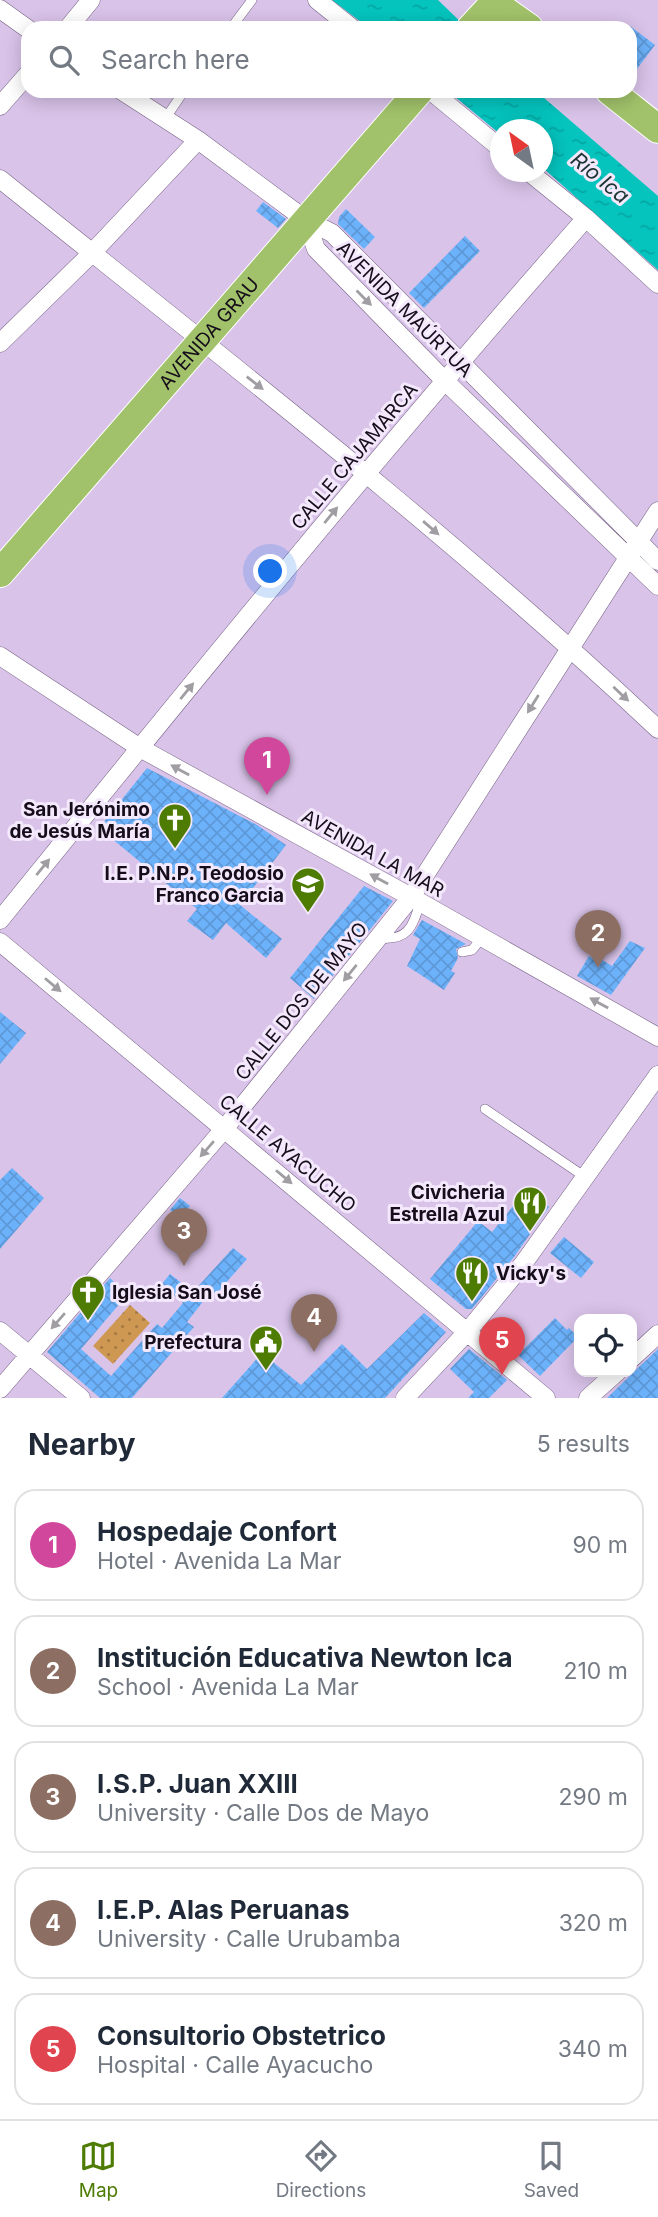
<!DOCTYPE html>
<html lang="en">
<head>
<meta charset="utf-8">
<style>
	body { margin:0; font-family:Inter,sans-serif; background:#f6f6f7; color:#1f2937 }
	.controls { position:absolute; right:21px; bottom:21px; display:grid; overflow:hidden; border-radius:14px; box-shadow:0 4px 18px #0003 }
	.controls button { width:63px; height:63px; display:grid; place-items:center; padding:0; border:0; border-bottom:2px solid #e0e1e3; background:#fff; color:#1f2937; font:35px sans-serif }
	.compass { position:absolute; left:490px; top:119px; width:63px; height:63px; border-radius:50%; background:#fff; box-shadow:0 4px 18px #0003; rotate:327deg }
	.you { position:absolute; left:271px; top:572px; width:24px; height:24px; margin:-18px; border:5px solid #fff; border-radius:50%; background:#1a73e8; box-shadow:0 0 0 10px #1a73e833 }
	.badge { display:grid; place-items:center; width:46px; height:46px; border-radius:50%; background:#4e7c03; color:#fff; font-size:23px; font-weight:700 }
	.pin { position:absolute; translate:-50% -58px; filter:drop-shadow(0 2px 4px #0008) }
	.pin::after { content:''; position:absolute; top:37px; width:24px; height:21px; background:inherit; clip-path:polygon(0 0,100% 0,50% 100%) }
	.list { margin:0; padding:0; list-style:none }
	h2 { display:flex; justify-content:space-between; align-items:center; height:91px; margin:0; padding:0 28px; font-size:30px }
	h2 small { font-size:23px; font-weight:400; color:#747a83 }
	.list li { display:grid; grid-template-columns:46px 1fr auto; gap:21px; align-items:center; box-sizing:border-box; height:112px; margin:0 14px 14px; padding:0 14px; border:2px solid #e0e1e3; border-radius:21px }
	.list b { display:block; font-size:26px; white-space:nowrap }
	.list p { margin:0; font-size:23px; white-space:nowrap; color:#747a83 }
	.list em { font-size:23px; font-style:normal; color:#747a83 }
	.icon { flex:none; width:38px; height:38px; fill:none; stroke:currentColor; stroke-width:2; stroke-linecap:round; stroke-linejoin:round }
	.map { position:relative; flex:none; width:658px; height:1398px; overflow:hidden }
	.search { position:absolute; background:#fff; box-shadow:0 4px 18px #0003; left:21px; right:21px; top:21px; height:77px; display:flex; align-items:center; gap:18px; box-sizing:border-box; padding:0 24px; border-radius:21px; color:#747a83; font-size:26px }
	.sheet { height:721px; background:#fff }
	nav { display:flex; justify-content:space-around; align-items:center; box-sizing:border-box; height:98px; border-top:2px solid #e0e1e3; background:#fff; font-size:19px; color:#747a83 }
	nav a { display:grid; justify-items:center; gap:4px }
	nav .on { color:#4e7c03 }
	.map>svg:first-child { display:block }
	.park { fill:url(#park-dots) }
	.water { fill:url(#water-ripples) }
	.building { fill:url(#building-cross-hatch) }
	.lines { fill:none; stroke-linecap:round; stroke-linejoin:round }
	.lane-casing { stroke:#776385; stroke-width:10 }
	.street-casing { stroke:#776385; stroke-width:19 }
	.primary-casing { stroke:#fff; stroke-width:30 }
	.lane { stroke:#fff; stroke-width:9 }
	.street { stroke:#fff; stroke-width:18 }
	.primary { stroke:#a1c26a; stroke-width:28 }
	.oneway { fill:#a19ea3 }
	.labels { text-anchor:middle; stroke-width:6; stroke-linejoin:round; paint-order:stroke }
	.street-label { font-size:19px; fill:#150d1a; stroke:#f4e9fc }
	.poi-label { font-size:19px; font-weight:bold; fill:#150d1a; stroke:#f4e9fc; text-anchor:end }
	.water-label { font-size:21px; font-style:italic; fill:#1c3533; stroke:#f4e9fc }
</style>
</head>
<body>
<div class="map">
<svg width="658" height="1398" viewBox="0 0 658 1398">
	<defs>
		<pattern id="park-dots" width="8" height="8" patternUnits="userSpaceOnUse" patternTransform="scale(1.75)"><rect width="8" height="8" fill="#cf9852"/><path d="M2 2h.1M6 6h.1" fill="none" stroke="#a77a43" stroke-width="1.8" stroke-linecap="round"/></pattern>
		<pattern id="water-ripples" width="26" height="14" patternUnits="userSpaceOnUse" patternTransform="scale(1.75)"><rect width="26" height="14" fill="#05c4be"/><path d="M2 4q2-2 4 0t4 0M15 11q2-2 4 0t4 0" fill="none" stroke="#05a7a3"/></pattern>
		<pattern id="building-cross-hatch" width="8" height="8" patternUnits="userSpaceOnUse" patternTransform="scale(1.75)"><rect width="8" height="8" fill="#6cb2fb"/><path d="M0 0l8 8M0 8l8-8" fill="none" stroke="#5d98d7"/></pattern>
	</defs>
	<rect width="100%" height="100%" fill="#d9c3e9"/>
	<path class="park" d="M130 1305 150 1323 113 1364 93 1346Z"/>
	<path class="water" d="M332 0H438L467 28H369Z
		M448 91H536L658 196V270L543 168 542 130H500V134Z"/>
	<path class="building" d="M630 26 655 45 630 78Z
		M263 202 286 219 278 228 256 211Z
		M346 209 375 237 364 249 338 224 339 217Z
		M465 236 480 251 424 308 409 293Z
		M147 768 257 825 286 845 240 905 282 939 266 958 226 923 213 940 187 921 197 909 99 828Z
		M364 886 393 901 314 999 290 978Z
		M422 920 466 944 456 949 458 958 451 971 455 973 444 990 407 966 420 939 413 935Z
		M630 941 645 948 611 995 577 976 589 956 599 963 601 959 612 966Z
		M0 1012 26 1033 0 1064Z
		M12 1168 44 1198 0 1249V1180Z
		M527 1189 549 1207 514 1257 472 1309H466L430 1279 478 1221 492 1232Z
		M180 1198 190 1206 180 1218 170 1210Z
		M564 1237 594 1262 581 1278 550 1253Z
		M233 1248 247 1259 216 1294 212 1290 187 1322 194 1327 132 1398H100L47 1352 110 1278 127 1295 81 1349 111 1376 157 1324 162 1328 183 1303 161 1285 170 1274 193 1292Z
		M424 1313 446 1332 385 1398H222L262 1353 301 1385 342 1344 367 1369Z
		M555 1318 567 1330 569 1328 578 1337 540 1376 518 1355Z
		M469 1349 507 1380 489 1398H468L474 1392 450 1369Z
		M658 1349V1398H607L639 1367Z"/>
	<g class="lines">
		<g class="lane-casing">
			<path id="lane" d="M231 28 252 0
				M165 119 184 91
				M378 938C408 941 412 928 420 903
				M462 952 472 950 482 938
				M485 1109 585 1177"/>
		</g>
		<g class="street-casing">
			<path id="street" d="M317 0 352 28
				M0 9 28 29
				M68 28 91 0
				M122 91 198 140 306 220 332 233 658 561
				M431 91 500 148
				M0 106 28 74
				M529 172 586 218 658 284
				M0 179C223 358 449 533 658 729
				M306 220 316 249 445 381 658 586
				M0 343 92 253 198 140
				M0 656 140 748 411 897 658 1037
				M0 920C192 683 384 447 586 218
				M0 942 546 1398
				M0 1331 81 1398
				M632 1358 658 1334
				M0 1389 225 1128 411 897 658 511
				M405 1398 468 1331 523 1264 658 1075
				M588 1398 617 1372"/>
		</g>
		<g class="primary-casing">
			<g id="primary">
				<path d="M494 3 529 28"/>
				<path d="M471 28 497 0"/>
				<path d="M610 91 658 129"/>
				<path id="s1" d="M0 573 419 91"/>
			</g>
		</g>
		<use href="#lane" class="lane"/>
		<use href="#street" class="street"/>
		<use href="#primary" class="primary"/>
	</g>
	<defs><path id="oneway-solid" d="M-6-.8H1V-3.2L6.5 0L1 3.2V.8H-6Z" transform="scale(1.75)"/></defs>
	<g class="oneway">
		<use href="#oneway-solid" transform="translate(364 298) rotate(45)"/>
		<use href="#oneway-solid" transform="translate(255 383) rotate(38)"/>
		<use href="#oneway-solid" transform="translate(331 515) rotate(-51)"/>
		<use href="#oneway-solid" transform="translate(431 528) rotate(41)"/>
		<use href="#oneway-solid" transform="translate(187 691) rotate(-51)"/>
		<use href="#oneway-solid" transform="translate(621 694) rotate(43)"/>
		<use href="#oneway-solid" transform="translate(533 704) rotate(122)"/>
		<use href="#oneway-solid" transform="translate(180 770) rotate(-151)"/>
		<use href="#oneway-solid" transform="translate(43 867) rotate(-51)"/>
		<use href="#oneway-solid" transform="translate(379 879) rotate(-151)"/>
		<use href="#oneway-solid" transform="translate(350 973) rotate(129)"/>
		<use href="#oneway-solid" transform="translate(53 985) rotate(40)"/>
		<use href="#oneway-solid" transform="translate(599 1003) rotate(-151)"/>
		<use href="#oneway-solid" transform="translate(207 1149) rotate(131)"/>
		<use href="#oneway-solid" transform="translate(284 1177) rotate(40)"/>
		<use href="#oneway-solid" transform="translate(58 1321) rotate(131)"/>
	</g>
	<defs>
		<g id="church-pin" transform="scale(1.75)"><path d="M0 17L-7.5 6A9.5 9.5 0 1 1 7.5 6Z" fill="#4e7c03" stroke="#f4e9fc"/><path d="M-1.2-6h2.4v3.5h3.3v2.4h-3.3V6h-2.4V-.1h-3.3v-2.4h3.3Z" fill="#fff"/></g>
		<g id="school-pin" transform="scale(1.75)"><path d="M0 17L-7.5 6A9.5 9.5 0 1 1 7.5 6Z" fill="#4e7c03" stroke="#f4e9fc"/><path d="M0-5L7-2L0 1L-7-2ZM-4 1L0 2.5L4 1V4Q0 6-4 4Z" fill="#fff"/></g>
		<g id="restaurant-pin" transform="scale(1.75)"><path d="M0 17L-7.5 6A9.5 9.5 0 1 1 7.5 6Z" fill="#4e7c03" stroke="#f4e9fc"/><path d="M-5-6h1v4h1v-4h1v4h1v-4h1v5L-1.5 .5V6h-2V.5L-5-1ZM5-6V6H3V1.5H1.5Q1.5-4 5-6Z" fill="#fff"/></g>
		<g id="civic-pin" transform="scale(1.75)"><path d="M0 17L-7.5 6A9.5 9.5 0 1 1 7.5 6Z" fill="#4e7c03" stroke="#f4e9fc"/><path d="M-.6-6.5H3V-4.5H.6V-3L4-1V1h2V6H-6V1h2V-1L-.6-3ZM-1.2 2.5V6h2.4V2.5Z" fill="#fff"/></g>
	</defs>
	<g fill-rule="evenodd">
		<use href="#church-pin" x="175" y="820"/>
		<use href="#school-pin" x="308" y="884"/>
		<use href="#restaurant-pin" x="530" y="1203"/>
		<use href="#restaurant-pin" x="472" y="1273"/>
		<use href="#church-pin" x="88" y="1292"/>
		<use href="#civic-pin" x="266" y="1342"/>
	</g>
	<g class="labels">
		<g class="street-label">
			<text transform="translate(405 309) rotate(45)" y="7">AVENIDA MAÚRTUA</text>
			<text dy="7" stroke="none"><textPath href="#s1" startOffset="318">AVENIDA GRAU</textPath></text>
			<text transform="translate(354 456) rotate(-50)" y="7">CALLE CAJAMARCA</text>
			<text transform="translate(373 853) rotate(29)" y="7">AVENIDA LA MAR</text>
			<text transform="translate(301 1001) rotate(-51)" y="7">CALLE DOS DE MAYO</text>
			<text transform="translate(288 1153) rotate(40)" y="7">CALLE AYACUCHO</text>
		</g>
		<g class="poi-label">
			<text x="150" y="816">San Jerónimo<tspan x="150" dy="22">de Jesús María</tspan></text>
			<text x="284" y="880">I.E. P.N.P. Teodosio<tspan x="284" dy="22">Franco Garcia</tspan></text>
			<text x="505" y="1199">Civicheria<tspan x="505" dy="22">Estrella Azul</tspan></text>
			<text x="496" y="1280" text-anchor="start">Vicky's</text>
			<text x="112" y="1299" text-anchor="start">Iglesia San José</text>
			<text x="242" y="1349">Prefectura</text>
		</g>
		<g class="water-label">
			<text transform="translate(600 178) rotate(39)" y="7">Río Ica</text>
		</g>
	</g>
</svg>
<div class="controls">
<button><svg class="icon" aria-label="locate" viewBox="0 0 24 24"><circle cx="12" cy="12" r="6"/><path d="M12 2v4M12 18v4M2 12h4M18 12h4"/></svg></button>
</div>
<svg class="compass" viewBox="-18 -18 36 36"><path d="M0-13l5 13h-10z" fill="#e53935"/><path d="M0 13l5-13h-10z" fill="#747a83"/></svg>
<div class="you"></div>
<div class="pin badge" style="left:267px;top:795px;background:#d1479c">1</div>
<div class="pin badge" style="left:598px;top:968px;background:#8d6e63">2</div>
<div class="pin badge" style="left:184px;top:1266px;background:#8d6e63">3</div>
<div class="pin badge" style="left:314px;top:1352px;background:#8d6e63">4</div>
<div class="pin badge" style="left:502px;top:1375px;background:#e0444e">5</div>
<div class="search"><svg class="icon" aria-label="search" viewBox="0 0 24 24"><circle cx="10" cy="10" r="6"/><path d="M15 15l6 6"/></svg>Search here</div>
</div>
<section class="sheet">
<h2>Nearby<small>5 results</small></h2>
<ul class="list">
<li><span class="badge" style="background:#d1479c">1</span><div><b>Hospedaje Confort</b><p>Hotel · Avenida La Mar</p></div><em>90 m</em></li>
<li><span class="badge" style="background:#8d6e63">2</span><div><b>Institución Educativa Newton Ica</b><p>School · Avenida La Mar</p></div><em>210 m</em></li>
<li><span class="badge" style="background:#8d6e63">3</span><div><b>I.S.P. Juan XXIII</b><p>University · Calle Dos de Mayo</p></div><em>290 m</em></li>
<li><span class="badge" style="background:#8d6e63">4</span><div><b>I.E.P. Alas Peruanas</b><p>University · Calle Urubamba</p></div><em>320 m</em></li>
<li><span class="badge" style="background:#e0444e">5</span><div><b>Consultorio Obstetrico</b><p>Hospital · Calle Ayacucho</p></div><em>340 m</em></li>
</ul>
</section>
<nav>
<a class="on"><svg class="icon" aria-label="map" viewBox="0 0 24 24"><path d="M3 6l6-2 6 2 6-2v14l-6 2-6-2-6 2zM9 4v14M15 6v14"/></svg>Map</a>
<a><svg class="icon" aria-label="directions" viewBox="0 0 24 24"><path d="M12 3l9 9-9 9-9-9zM9 14v-3h6M13 9l2 2-2 2"/></svg>Directions</a>
<a><svg class="icon" aria-label="saved" viewBox="0 0 24 24"><path d="M7 4h10v16l-5-4-5 4z"/></svg>Saved</a>
</nav>
</body>
</html>
